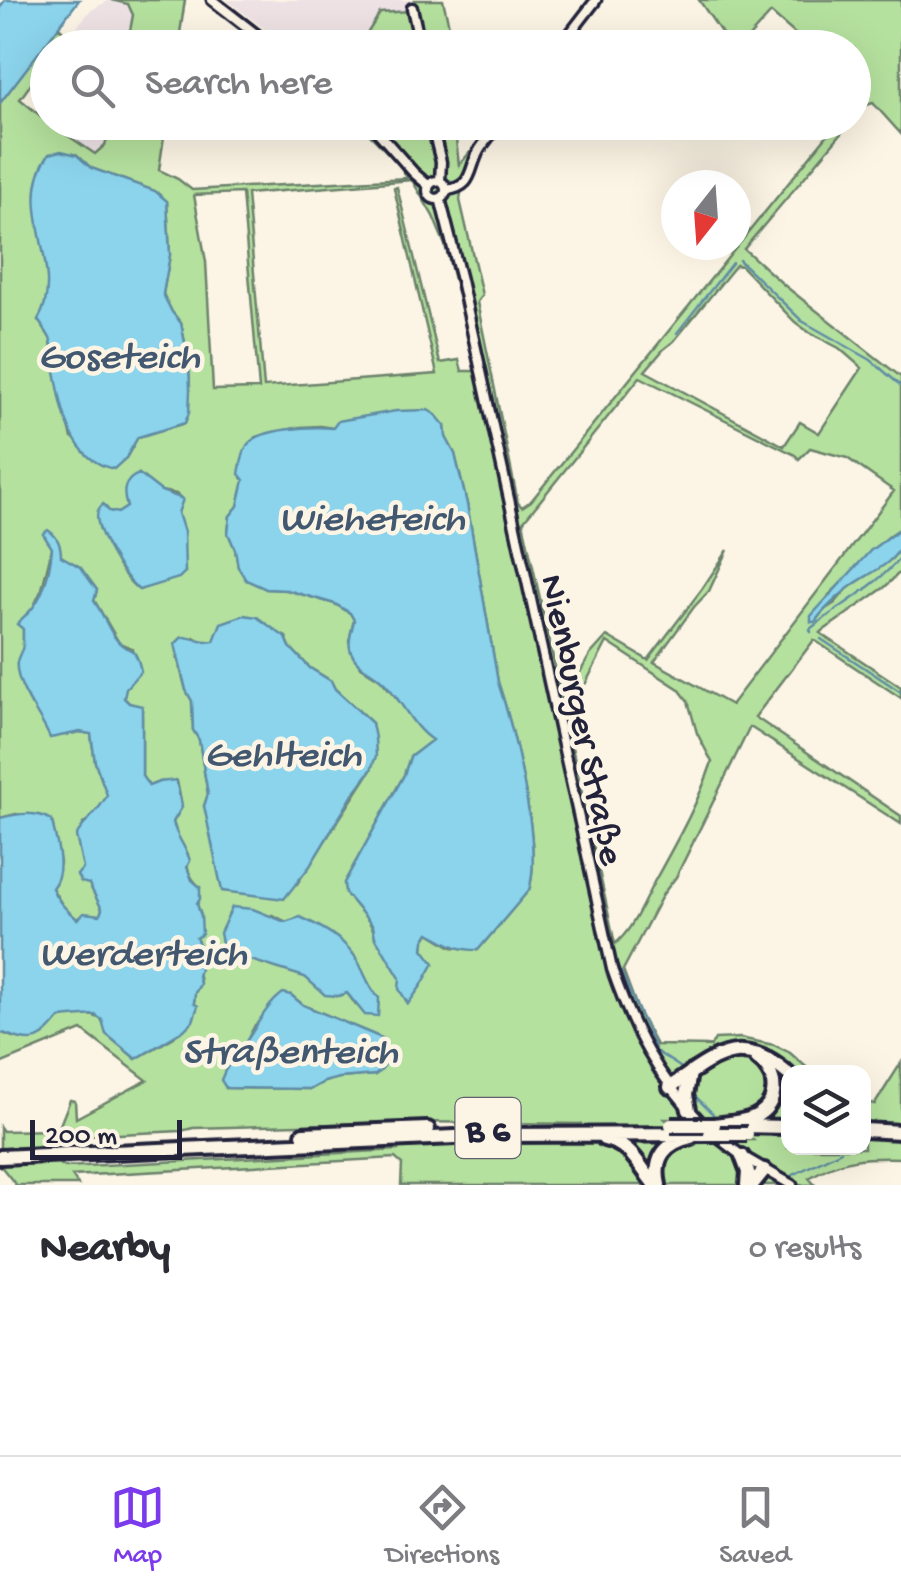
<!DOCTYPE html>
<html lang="en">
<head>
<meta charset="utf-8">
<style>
	body { margin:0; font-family:"Gochi Hand",sans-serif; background:#f2f2f3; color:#2b2b33 }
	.controls { position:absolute; right:30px; bottom:30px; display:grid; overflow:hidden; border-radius:20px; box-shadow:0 10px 40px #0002 }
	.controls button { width:90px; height:90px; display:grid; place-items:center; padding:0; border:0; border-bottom:2px solid #e1e1e2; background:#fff; color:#2b2b33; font:50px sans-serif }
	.compass { position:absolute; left:661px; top:170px; width:90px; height:90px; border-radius:50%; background:#fff; box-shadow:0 10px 40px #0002; rotate:197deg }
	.scale { position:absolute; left:30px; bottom:25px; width:152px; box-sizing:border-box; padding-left:10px; border:5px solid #22223b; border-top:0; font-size:28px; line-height:35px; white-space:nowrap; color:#22223b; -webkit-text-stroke:8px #fcf5e5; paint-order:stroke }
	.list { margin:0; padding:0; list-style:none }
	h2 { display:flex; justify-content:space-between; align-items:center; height:130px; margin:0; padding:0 40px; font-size:42px }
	h2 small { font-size:32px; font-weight:400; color:#7c7c81 }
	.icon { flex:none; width:55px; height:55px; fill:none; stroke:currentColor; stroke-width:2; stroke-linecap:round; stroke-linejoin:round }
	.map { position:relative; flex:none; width:901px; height:1185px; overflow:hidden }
	.search { position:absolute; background:#fff; box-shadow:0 10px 40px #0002; left:30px; right:30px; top:30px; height:110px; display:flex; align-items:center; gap:25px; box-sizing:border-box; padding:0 35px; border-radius:55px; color:#7c7c81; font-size:38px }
	.sheet { height:270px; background:#fff }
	nav { display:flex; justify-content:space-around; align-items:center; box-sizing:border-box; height:140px; border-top:2px solid #e1e1e2; background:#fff; font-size:28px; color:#7c7c81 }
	nav a { display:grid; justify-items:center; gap:5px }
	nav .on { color:#7c3aed }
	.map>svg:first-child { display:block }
	.built { fill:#eee2e5 }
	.green { fill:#b5e19e; stroke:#6c826c; stroke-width:2.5; fill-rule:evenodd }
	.water { fill:#8bd4ec; stroke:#618da5; stroke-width:2.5 }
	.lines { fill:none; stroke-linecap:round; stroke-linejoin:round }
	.stream { stroke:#618da5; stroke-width:2.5 }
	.minor-casing { stroke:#22223b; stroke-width:15 }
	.highway-casing { stroke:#22223b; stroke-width:20 }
	.minor { stroke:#fcf5e5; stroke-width:8 }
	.highway { stroke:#fcf5e5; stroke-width:12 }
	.highway-bridge-casing { stroke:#22223b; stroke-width:20; stroke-linecap:butt }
	.highway-bridge { stroke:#fcf5e5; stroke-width:12 }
	.labels { text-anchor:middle; stroke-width:9; stroke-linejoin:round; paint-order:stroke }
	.shield { fill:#fcf5e5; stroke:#63616e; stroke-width:2.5 }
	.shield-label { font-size:35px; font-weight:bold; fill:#22223b }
	.street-label { font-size:38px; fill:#22223b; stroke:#fcf5e5 }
	.water-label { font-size:40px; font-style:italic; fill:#425770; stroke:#fcf5e5 }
</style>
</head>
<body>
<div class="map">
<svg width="901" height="1185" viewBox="0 0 901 1185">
	<rect width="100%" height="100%" fill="#fcf5e5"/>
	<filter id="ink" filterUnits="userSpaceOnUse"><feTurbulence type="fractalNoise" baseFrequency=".01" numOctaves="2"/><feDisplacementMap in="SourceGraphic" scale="20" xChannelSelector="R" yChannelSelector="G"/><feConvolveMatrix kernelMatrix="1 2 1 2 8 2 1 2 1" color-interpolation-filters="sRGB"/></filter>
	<g filter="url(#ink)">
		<path class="built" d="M109 0 128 4 133 14 127 47 59 48 90 11Z
			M227 0H415L418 8 410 11 380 13 358 47 290 48Z
			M50 123H112L105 145 95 154Z"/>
		<path class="green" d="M111 0H185L178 47H127L133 15 128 4Z
			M415 0H443L454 47 358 48 380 13 410 11 418 8Z
			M699 0H901V134L873 103 864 106 854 118V102L859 95 854 86V48L810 47 771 13 740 47H731Z
			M60 28 68 36 59 47 48 48 47 62 20 99 48 122 95 154 105 145 112 123H166L159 170 178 179 192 190 407 178 399 164 358 123H454L459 165 495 123H504L479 157 472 178 461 193 460 200 482 295 477 302 518 503 522 507 531 501 837 123H850L744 249 784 285 901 377V528L889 536 829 595 815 622 821 612 835 603 847 589 892 558 901 544V571L885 587 820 633 901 687V698L814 640 755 717 901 816V824L750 727 676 877 663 894 623 970 639 1013 656 1045 711 1046 715 1039 740 1038 774 1045 789 1052 812 1072H788V1148H864V1102L875 1104 901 1063V1158C863 1157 842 1158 809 1178L815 1185H401L402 1164 395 1158 72 1176 78 1185H16L0 1165V1127L3 1131 58 1130 70 1100 75 1101 76 1118 147 1080 82 1030 0 1064V1032L15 1038C38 1027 79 1004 102 1020L106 1034 136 1059 174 1037 194 1003 195 993 200 984 197 963 201 959 200 946 196 938 201 916 197 904 200 887C189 877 186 869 188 854L180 844 173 822 182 807 177 781 159 782 149 786 142 777V707L129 703 124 698 132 648 119 643 94 600 97 590 80 567 60 556 52 548 42 589 23 629V649L17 663 22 686 31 704 41 717 50 737 80 732 91 734 95 762 108 795 99 812 83 824 89 884 102 909 100 916 77 919 64 908 52 888 60 863 52 821 16 814 0 818V103L55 30ZM77 155 91 168 155 191 167 201 170 255 163 294 172 312 181 323 189 362 190 390 185 423 138 437 126 458 72 438 53 362 51 339 38 320 45 308 49 280ZM412 180 433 216 445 245 477 368 474 371H462L459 360 440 363 397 187 394 188 437 374 264 387 247 194ZM242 193 259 389 213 390 206 262 194 195ZM736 265 741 266 795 322 810 333 839 348 862 368 819 433 800 422 784 446 645 371 664 349 674 341ZM640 377 795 455 799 459 810 448 847 458 894 491 731 705 654 662 694 607 709 591 728 550 702 589 648 660 607 636 590 655 563 702 523 522ZM320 426 333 428 445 426 446 437 455 454 467 504 498 682C513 728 543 846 529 890L478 950 452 947 429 933 424 941 423 949 433 963 375 937C372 914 346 905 344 883L404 775 410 757 433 740 380 679 361 667 349 641 354 620 350 613 335 604 287 590 266 589 238 567 235 549 228 533 230 516 238 506 256 437 300 427ZM139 474 161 491 176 494 182 499 178 513 185 572 139 590C121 577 98 533 98 511L104 505 109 511 118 513 127 507ZM276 632 286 637 290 647 310 668 331 681 335 689 372 723 371 770 297 884 204 806 208 794 204 771 199 739 193 730 192 701 186 690 177 656 194 637 204 643ZM607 642 679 689 688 701 697 733 712 762C697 806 675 844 653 884 642 905 633 929 615 944L565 715 576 702ZM272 915 354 954 372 991 356 1005 347 993 338 996 319 987 305 977 232 954ZM291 995 303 1005 384 1039C389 1053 389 1066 375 1075L339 1078 324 1082 311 1089 226 1088 227 1063 245 1044 255 1025ZM665 1119H730L753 1140 689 1141ZM409 1122 398 1150 65 1167 55 1161 58 1137 181 1131 193 1128ZM411 1122 581 1124 584 1142 422 1145Z"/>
		<path class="water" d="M5 0H79L0 103V7Z
			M61 151 77 155 91 168 155 191 167 201 170 255 163 294 172 312 181 323 189 363 190 390 189 413 185 423 138 437 126 458 114 469C68 460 61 404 54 365 53 357 53 348 51 341 49 334 42 326 38 320 68 269 11 208 49 154Z
			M428 410 436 415 445 426 446 437 455 454 467 504 498 682C513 727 543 846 529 890L478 950C455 950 448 943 429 933L424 941 423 949 434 963 421 986 408 1004 399 989 400 978 375 937 373 926 345 893 344 883 404 775 410 757 432 740C409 725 401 696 380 679 370 670 356 666 351 652 347 643 352 630 354 620L350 613 335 604 287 590 266 589 246 580 238 567 235 549 228 533 230 516 238 506 244 480 239 474C241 464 242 452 248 444 261 428 313 426 333 428L338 421 396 411Z
			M139 474 161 491 183 499 178 513 184 532 185 572 179 578 139 590C125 580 92 528 98 511 99 508 101 506 103 504L109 511 118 513 127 507C122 492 123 480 139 474Z
			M901 528C901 530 901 543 901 545 894 565 865 575 850 587 841 594 820 613 815 622H811V616L871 550Z
			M48 530C58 537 61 545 61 556L80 567 97 590 94 601C103 613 107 627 116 639 129 656 134 640 141 671L126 688 124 698 129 703 142 706V776L149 786 159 782 176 780 182 807 173 822C176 837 187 848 190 861L187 867 192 880 200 887V899L197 904 201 916 202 934 196 938 200 946 201 959 197 964 200 969 198 976 200 984 195 993 194 1003 198 1006 193 1021 184 1030 136 1059 106 1034 102 1020 95 1015 60 1018C38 1045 33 1044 0 1032V818C17 814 37 810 52 821 56 842 67 870 52 888 57 901 66 910 77 919L84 913 100 915 102 909 89 884 81 882 77 875 83 868 76 836C85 820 99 812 107 795L95 762 91 734 80 732 50 738C41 716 14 685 17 662 18 656 22 651 23 646 23 640 23 635 23 629L17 624C21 619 25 616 29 612 44 597 50 569 52 548L43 534Z
			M244 615 257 617 286 638 290 647 310 668 331 681 335 689 372 723 375 738 376 756 371 770 354 793 310 866 284 899 222 891 204 806 208 794 204 771 199 740 193 730 192 701 186 690 175 644 182 637C194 637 202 643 214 641L221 623Z
			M232 907 253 909 285 922 300 917C320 926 341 937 354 955 364 969 367 986 379 998L378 1016 365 1015 347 993 338 996 325 995 305 977 232 954 222 943 220 933Z
			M283 993 291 995 303 1005 384 1039C389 1053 389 1067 375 1075L339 1078 324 1082 311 1089 226 1088 221 1080C226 1066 233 1058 243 1046 257 1027 264 1007 283 993Z"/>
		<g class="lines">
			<path class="stream" d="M739 260 802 321 871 360 901 386
				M677 333 732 263
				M811 632 810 629C841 605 875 587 901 557
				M821 639 901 692
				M621 972 655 1048
				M657 1052 683 1069
				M694 1085 695 1096 713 1114
				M783 1185 791 1176 841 1151"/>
			<g class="minor-casing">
				<path id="minor" d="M212 0 274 48
					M412 8 421 48
					M559 48 596 0
					M369 122 414 173 429 186
					M431 122 441 162 440 181
					M428 190a9 9 0 1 1 18 0a9 9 0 1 1-18 0Z
					M446 190C475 187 468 168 480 149 486 140 494 131 500 122
					M440 198 461 280 612 969C633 1030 657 1077 702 1123
					M716 1136 742 1156 792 1185"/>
			</g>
			<g class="highway-casing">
				<path id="highway" d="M670 1087C714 1057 740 1032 788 1074
					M689 1110 686 1095 690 1073
					M714 1125C727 1123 741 1123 754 1117 780 1105 779 1074 757 1058
					M741 1126 788 1127
					M864 1130 901 1132
					M303 1134 428 1129
					M604 1139C632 1145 638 1165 655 1185
					M742 1156 748 1172 747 1185
					M0 1157 501 1135 710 1134
					M659 1185C653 1158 665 1143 691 1137
					M752 1185 764 1170"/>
			</g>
			<use href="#minor" class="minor"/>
			<use href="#highway" class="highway"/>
			<g class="highway-bridge-casing">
				<path id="highway-bridge" d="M671 1125H714
					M710 1134H747"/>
			</g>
			<use href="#highway-bridge" class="highway-bridge"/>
		</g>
	</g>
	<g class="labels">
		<rect class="shield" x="455.5" y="1098" width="65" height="60" rx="8"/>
		<g class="shield-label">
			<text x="488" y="1140">B 6</text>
		</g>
		<g class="street-label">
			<text transform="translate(585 719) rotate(78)" y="13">Nienburger Straße</text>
		</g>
		<g class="water-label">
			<text x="119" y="367">Goseteich</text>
			<text x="372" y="529">Wieheteich</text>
			<text x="283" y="765">Gehlteich</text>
			<text x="143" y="964">Werderteich</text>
			<text x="290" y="1062">Straßenteich</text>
		</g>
	</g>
</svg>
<div class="controls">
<button><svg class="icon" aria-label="layers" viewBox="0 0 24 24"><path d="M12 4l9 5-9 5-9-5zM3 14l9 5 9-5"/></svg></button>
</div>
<svg class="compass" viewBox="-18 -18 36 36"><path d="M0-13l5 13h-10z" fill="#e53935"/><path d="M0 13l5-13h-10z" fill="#7c7c81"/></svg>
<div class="scale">200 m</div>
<div class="search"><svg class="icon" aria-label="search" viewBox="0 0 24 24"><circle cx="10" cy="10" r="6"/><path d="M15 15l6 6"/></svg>Search here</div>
</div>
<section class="sheet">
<h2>Nearby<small>0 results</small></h2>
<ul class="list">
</ul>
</section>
<nav>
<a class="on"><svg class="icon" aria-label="map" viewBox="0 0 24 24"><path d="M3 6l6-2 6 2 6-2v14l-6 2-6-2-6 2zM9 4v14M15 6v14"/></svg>Map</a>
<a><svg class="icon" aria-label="directions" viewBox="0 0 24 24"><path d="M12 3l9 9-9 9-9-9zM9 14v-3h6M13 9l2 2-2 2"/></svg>Directions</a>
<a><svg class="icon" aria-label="saved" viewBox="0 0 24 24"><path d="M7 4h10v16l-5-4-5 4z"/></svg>Saved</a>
</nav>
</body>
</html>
